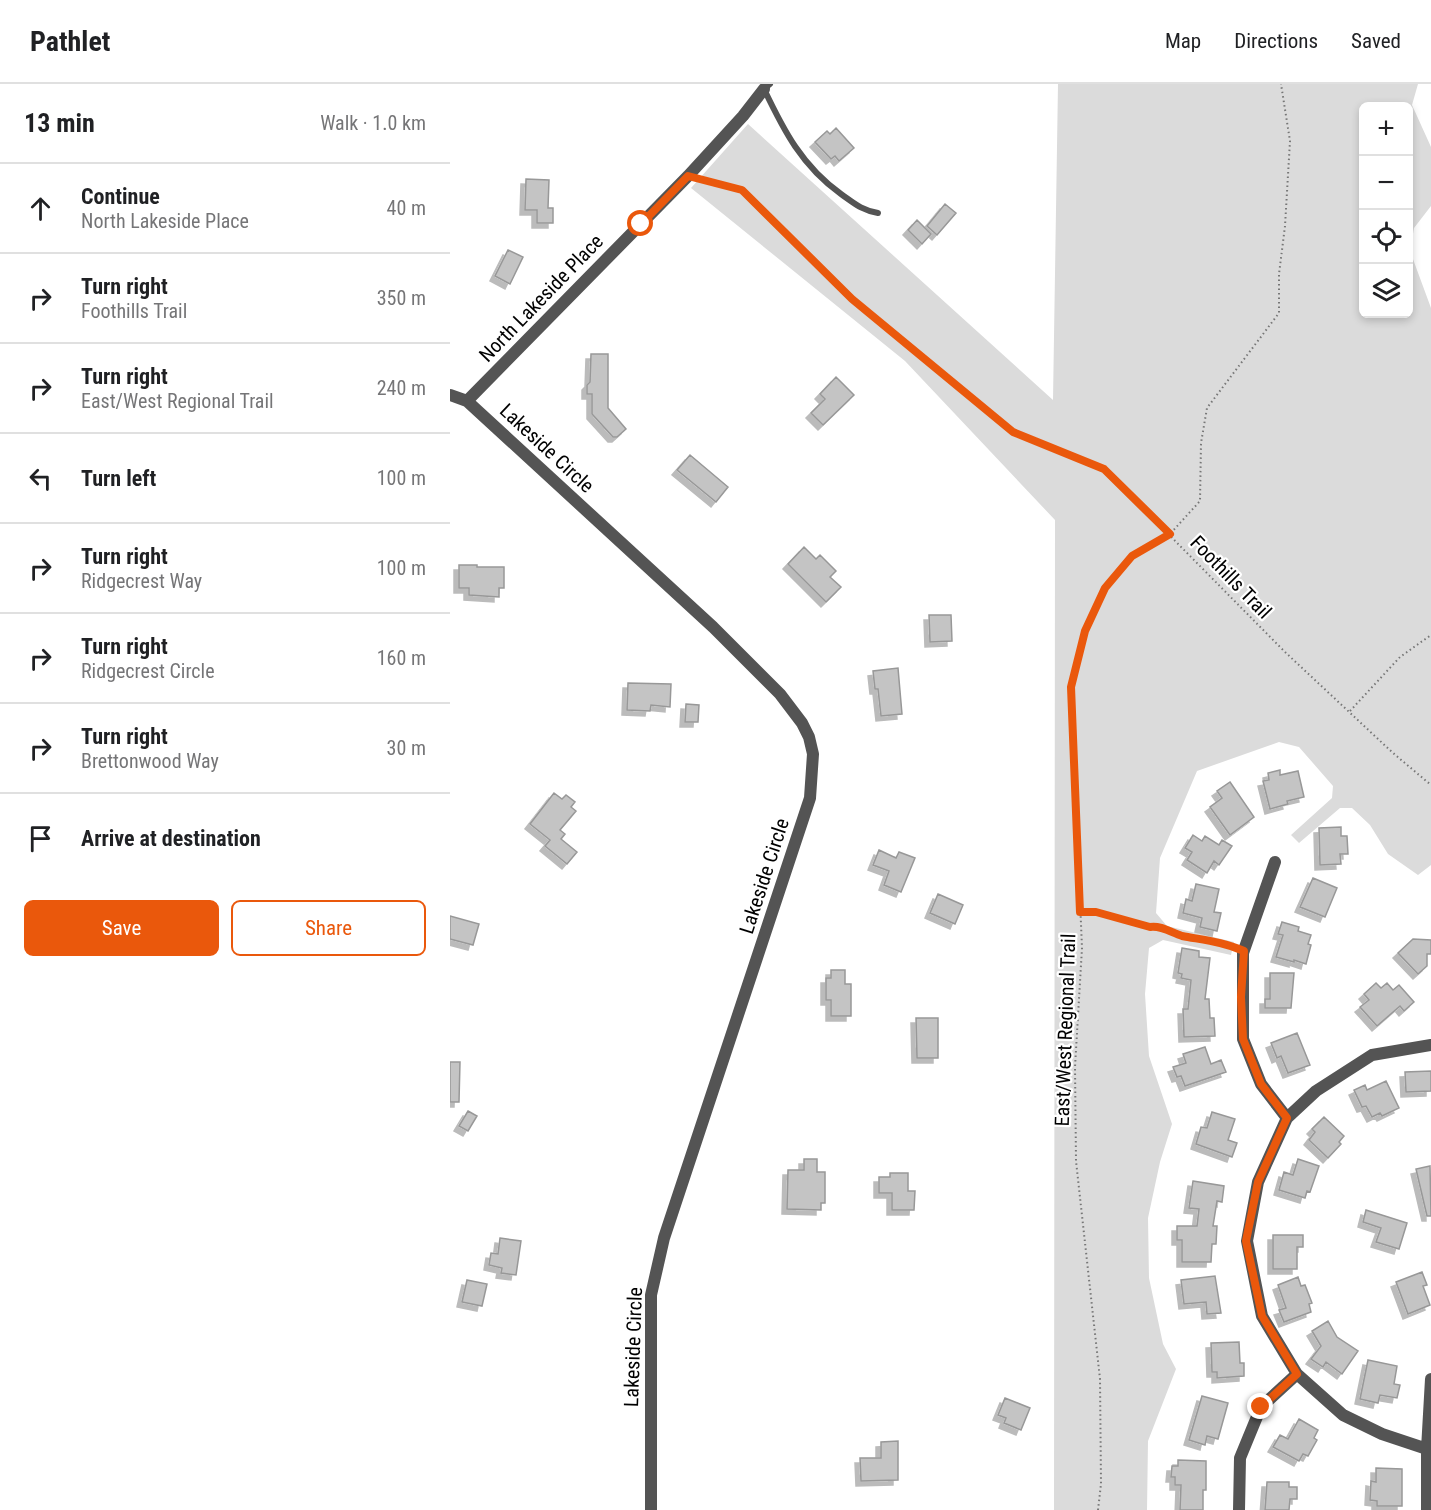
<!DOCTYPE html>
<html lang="en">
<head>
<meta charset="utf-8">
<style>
	body { margin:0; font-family:"Roboto Condensed",sans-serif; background:#f6f6f6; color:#202124 }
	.controls { position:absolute; right:18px; top:18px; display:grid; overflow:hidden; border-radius:9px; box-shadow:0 3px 9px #0003 }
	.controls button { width:54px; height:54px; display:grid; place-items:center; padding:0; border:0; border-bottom:2px solid #e0e0e0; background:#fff; color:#202124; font:30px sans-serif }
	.stop { position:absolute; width:18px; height:18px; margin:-14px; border:4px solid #ea580c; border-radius:50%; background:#fff }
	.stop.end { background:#ea580c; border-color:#fff; box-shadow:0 2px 6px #0008 }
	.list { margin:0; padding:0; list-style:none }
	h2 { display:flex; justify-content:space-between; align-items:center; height:78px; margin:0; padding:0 24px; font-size:26px }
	h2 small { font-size:20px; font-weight:400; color:#757577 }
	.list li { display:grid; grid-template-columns:39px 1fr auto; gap:18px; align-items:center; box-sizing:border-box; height:90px; padding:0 24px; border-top:2px solid #e0e0e0 }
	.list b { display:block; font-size:22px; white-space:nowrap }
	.list p { margin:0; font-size:20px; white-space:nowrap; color:#757577 }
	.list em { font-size:20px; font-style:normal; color:#757577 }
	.actions { display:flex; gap:12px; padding:18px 24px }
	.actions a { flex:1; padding:14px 0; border:2px solid #ea580c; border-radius:9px; text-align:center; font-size:21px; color:#ea580c }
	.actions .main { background:#ea580c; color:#fff }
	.icon { flex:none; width:33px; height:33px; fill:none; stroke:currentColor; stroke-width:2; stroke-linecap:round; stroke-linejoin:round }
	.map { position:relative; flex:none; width:981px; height:1426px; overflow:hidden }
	header { display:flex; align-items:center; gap:36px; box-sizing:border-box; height:84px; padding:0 30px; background:#fff; border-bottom:2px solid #e0e0e0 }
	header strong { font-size:28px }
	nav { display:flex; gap:33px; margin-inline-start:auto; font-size:21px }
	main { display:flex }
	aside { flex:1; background:#fff }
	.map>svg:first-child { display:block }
	.green { fill:#dbdbdb; fill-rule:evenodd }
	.building { fill:#c4c4c4; stroke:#989898; stroke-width:1.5; filter:url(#shadow) }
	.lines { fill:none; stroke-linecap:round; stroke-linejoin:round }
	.path { stroke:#767676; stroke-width:2; stroke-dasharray:1.5 3; stroke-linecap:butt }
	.service { stroke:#545454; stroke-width:6 }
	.minor { stroke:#545454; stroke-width:12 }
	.route { stroke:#ea580c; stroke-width:8 }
	.labels { text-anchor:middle; stroke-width:4.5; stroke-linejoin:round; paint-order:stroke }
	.street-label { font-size:20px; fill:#000; stroke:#fff }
</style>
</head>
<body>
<header>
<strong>Pathlet</strong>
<nav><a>Map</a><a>Directions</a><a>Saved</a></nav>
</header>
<main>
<aside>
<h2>13 min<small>Walk · 1.0 km</small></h2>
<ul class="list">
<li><svg class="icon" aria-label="ahead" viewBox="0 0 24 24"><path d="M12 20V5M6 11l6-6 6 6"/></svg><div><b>Continue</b><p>North Lakeside Place</p></div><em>40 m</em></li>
<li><svg class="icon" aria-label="right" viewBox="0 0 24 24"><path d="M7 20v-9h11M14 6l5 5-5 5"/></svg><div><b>Turn right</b><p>Foothills Trail</p></div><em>350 m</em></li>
<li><svg class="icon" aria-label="right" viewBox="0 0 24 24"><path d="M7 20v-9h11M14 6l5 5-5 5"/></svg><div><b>Turn right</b><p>East/West Regional Trail</p></div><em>240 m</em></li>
<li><svg class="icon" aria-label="left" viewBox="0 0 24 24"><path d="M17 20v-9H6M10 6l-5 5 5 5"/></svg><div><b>Turn left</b></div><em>100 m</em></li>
<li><svg class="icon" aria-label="right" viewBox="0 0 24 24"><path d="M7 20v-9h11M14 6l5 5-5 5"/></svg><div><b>Turn right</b><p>Ridgecrest Way</p></div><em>100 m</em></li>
<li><svg class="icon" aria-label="right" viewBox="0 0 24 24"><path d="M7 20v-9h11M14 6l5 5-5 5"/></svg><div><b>Turn right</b><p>Ridgecrest Circle</p></div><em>160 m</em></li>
<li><svg class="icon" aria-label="right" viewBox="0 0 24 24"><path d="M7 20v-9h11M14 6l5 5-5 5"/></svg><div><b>Turn right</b><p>Brettonwood Way</p></div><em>30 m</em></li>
<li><svg class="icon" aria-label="arrive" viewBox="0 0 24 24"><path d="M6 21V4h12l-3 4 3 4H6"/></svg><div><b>Arrive at destination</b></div></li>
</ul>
<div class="actions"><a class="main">Save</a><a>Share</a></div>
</aside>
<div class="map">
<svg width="981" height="1426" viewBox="0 0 981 1426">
	<defs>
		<filter id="shadow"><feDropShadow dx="-5" dy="5" stdDeviation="0" flood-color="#0004"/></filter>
	</defs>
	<rect width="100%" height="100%" fill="#fff"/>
	<path class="green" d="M608 0H968L962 21 981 63V122L964 144 960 167 981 224V781L968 791 938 770 920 741 902 724H890L849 759 841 751 882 714 883 702 849 663 829 658 747 687 710 774 706 829 717 842 784 858 781 871 713 856 699 864 695 910 699 972 722 1040 710 1078 698 1134 699 1194 713 1260 726 1285 698 1357 697 1426H604L605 436 455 277 241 104 298 40 603 316ZM914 22H958V230H914Z"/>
	<path class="building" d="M386 44 404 64 389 77 385 72 381 75 365 58 377 47 380 50Z
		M76 95 99 96 98 124H103V139H87V126H75Z
		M495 120 506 129 487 151 477 142Z
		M467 136 481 150 472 160 458 146Z
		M58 166 73 173 60 200 45 192Z
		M141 270H158V324L176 345 167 353H163L142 330V310H137V301L140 298Z
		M386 293 404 311 373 341 361 329 375 315 370 310Z
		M240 371 278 403 266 418 227 386Z
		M354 463 366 475 370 471 386 487 380 493 391 503 376 518 338 480Z
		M9 481H27V483H54V504H49V513L19 511V504H9Z
		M479 531H501L502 557 480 558Z
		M448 584 452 630 431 632 428 605H425L423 587Z
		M178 599 221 600 220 623 201 621 200 627 177 626Z
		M236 620 249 621 248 638H235Z
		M830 686V691L848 687 854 713 837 717 838 720 820 725 813 697 819 696 818 689Z
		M780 698 804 733 780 751 760 723 772 714 767 707Z
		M104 709 112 715 116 711 125 718 121 723 126 727 110 746 115 750 111 755 127 768 117 780 95 762 100 756 80 740Z
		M891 743V752H897L898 770H890L891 780 870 781 869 744Z
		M743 751 752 757 755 752 769 761 772 756 782 762 769 781 764 777 757 789 737 776 742 768 735 764Z
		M429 766 446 774 449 768 465 774 451 808 434 801 439 787 423 781Z
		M863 794 887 804 875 833 850 823Z
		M746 800 769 805 764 828 771 829 767 847 750 843 752 834 733 829 736 815 742 817Z
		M488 810 513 821 505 840 480 829Z
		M0 832 29 840 23 861 0 855Z
		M832 838 849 843 848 847 861 851 858 860 861 861 856 880 844 876V878L826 873 833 851 828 850Z
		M963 855 981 856V870H977V882L968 890 948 869Z
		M732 864 749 867V873L760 874 755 915H759L760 934H764L765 952 734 953 733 925H738L741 896 731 894 732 890 728 889Z
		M381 886H395V900H401V932H381V916H376V894H381Z
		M820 889H844L841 924H815V915H820Z
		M926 899 931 904 937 899 943 906 949 901 964 918 954 927 950 922 927 942 910 923 919 916 914 910Z
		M466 934H488V974H467Z
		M847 949 860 981 838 989 831 972 827 974 821 959Z
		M755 963 761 980 771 976 776 988 735 1002 731 992 727 993 723 983 736 979 733 970Z
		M0 978H10L9 1018H0Z
		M981 987V1007L956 1008 955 988Z
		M936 997 949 1024 932 1032 930 1029 922 1033 916 1022 912 1023 904 1006 915 1001 917 1006Z
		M18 1027 27 1032 18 1047 9 1042Z
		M762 1028 785 1035 778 1056 787 1059 782 1073 746 1060 751 1043 757 1044Z
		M874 1033 894 1052 889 1058 891 1060 878 1074 859 1056 865 1048 862 1045Z
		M354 1075H367V1088H375V1119H371V1126L337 1125 338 1086H354Z
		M848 1075 869 1082 860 1108 857 1107 855 1114 829 1106 834 1088 843 1091Z
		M980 1082 981 1132H977L966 1085Z
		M440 1089H458V1107H465L464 1126H442V1109H429V1093H440Z
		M743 1097 774 1102 772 1118 767 1117 763 1142H767L766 1160H762L761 1178H732V1156H727V1142H747L749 1125 739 1124Z
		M916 1126 957 1139 949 1165 926 1158 931 1144 913 1138Z
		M823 1151H853V1163H847V1185H823Z
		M50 1154 71 1157 66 1191 51 1189 52 1184 39 1181 41 1169 48 1170Z
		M972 1188 977 1201 973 1202 980 1221 958 1230 946 1198Z
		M765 1192 771 1229 757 1230 756 1218 734 1220 731 1196Z
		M848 1193 851 1202 855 1201 862 1219 859 1220 861 1228 834 1238 829 1226 836 1224 828 1201Z
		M17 1196 37 1200 32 1222 12 1218Z
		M878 1237 887 1253 908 1267 892 1290 876 1278 873 1283 861 1275 871 1262 862 1247Z
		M789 1258 790 1279H794V1292L767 1294V1288H762L761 1259Z
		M918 1276 947 1282 944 1300 950 1301 947 1314 930 1311 928 1319 910 1315Z
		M752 1312 778 1319 768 1355 757 1352 755 1361 739 1356Z
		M555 1314 580 1324 571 1346 554 1339 556 1334 548 1331Z
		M849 1335 868 1346 864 1354 867 1356 858 1372 853 1370 849 1377 823 1363 830 1351 838 1355Z
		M448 1357V1396L411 1397 410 1374H431V1358Z
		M728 1376 756 1377V1406H753V1426H730L731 1401H725V1393H721L722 1382H728Z
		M926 1384 952 1385V1422H927V1417L920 1416 921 1397 926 1398Z
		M817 1398H839V1403H847V1415H840L839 1426H815Z"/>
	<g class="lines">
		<path class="path" d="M252 96 292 106 402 215 563 348 654 385 835 568 943 669 981 701
			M900 627 950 573 981 551
			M630 828H647L700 843 705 842 732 852 784 863
			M648 1426 651 1400 650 1295 626 1077 625 983 632 864 621 603 635 547 655 503 682 473 720 450 750 417 751 359 757 324 829 229V190L835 142 840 57 831 0"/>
		<path class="service" d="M320 0 314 5C334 47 352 82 391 110 404 119 411 126 428 129"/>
		<path class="minor" d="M0 311 17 317 263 543 330 610 352 639 359 653 363 670 360 714 214 1154 201 1211V1426
			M17 317 238 92 293 32 314 5
			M825 778 793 869V955L811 1000 837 1034
			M977 1365 932 1350 893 1331 847 1290 812 1232 797 1157 808 1098 837 1034 866 1007 922 971 981 961
			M789 1426 790 1374 811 1323 847 1290
			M977 1426V1365L981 1295"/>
	</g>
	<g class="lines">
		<path class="route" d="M191 140 238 92 292 106 402 215 563 348 654 385 720 450 682 472 655 504 635 547 621 603 630 828H646L700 843C711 841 722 849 732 852 753 856 774 858 794 867L791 913 793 955 811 1000 837 1034 808 1098 796 1157 812 1232 847 1290 811 1323"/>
	</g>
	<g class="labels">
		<g class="street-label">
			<text transform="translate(91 214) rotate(-46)" y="7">North Lakeside Place</text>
			<text transform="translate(97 364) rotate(43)" y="7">Lakeside Circle</text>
			<text transform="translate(781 493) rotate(46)" y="7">Foothills Trail</text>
			<text transform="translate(314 792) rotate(-72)" y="7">Lakeside Circle</text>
			<text transform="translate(615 946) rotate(-88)" y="7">East/West Regional Trail</text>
			<text transform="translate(183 1263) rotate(-88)" y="7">Lakeside Circle</text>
		</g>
	</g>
</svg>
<div class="controls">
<button>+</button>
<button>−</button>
<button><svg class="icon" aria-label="locate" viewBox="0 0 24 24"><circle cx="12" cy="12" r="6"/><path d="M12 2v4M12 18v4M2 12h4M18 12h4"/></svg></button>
<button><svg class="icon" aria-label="layers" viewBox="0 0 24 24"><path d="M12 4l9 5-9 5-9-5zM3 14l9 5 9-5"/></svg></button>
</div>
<div class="stop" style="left:191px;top:140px"></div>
<div class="stop end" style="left:811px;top:1323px"></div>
</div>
</main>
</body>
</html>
